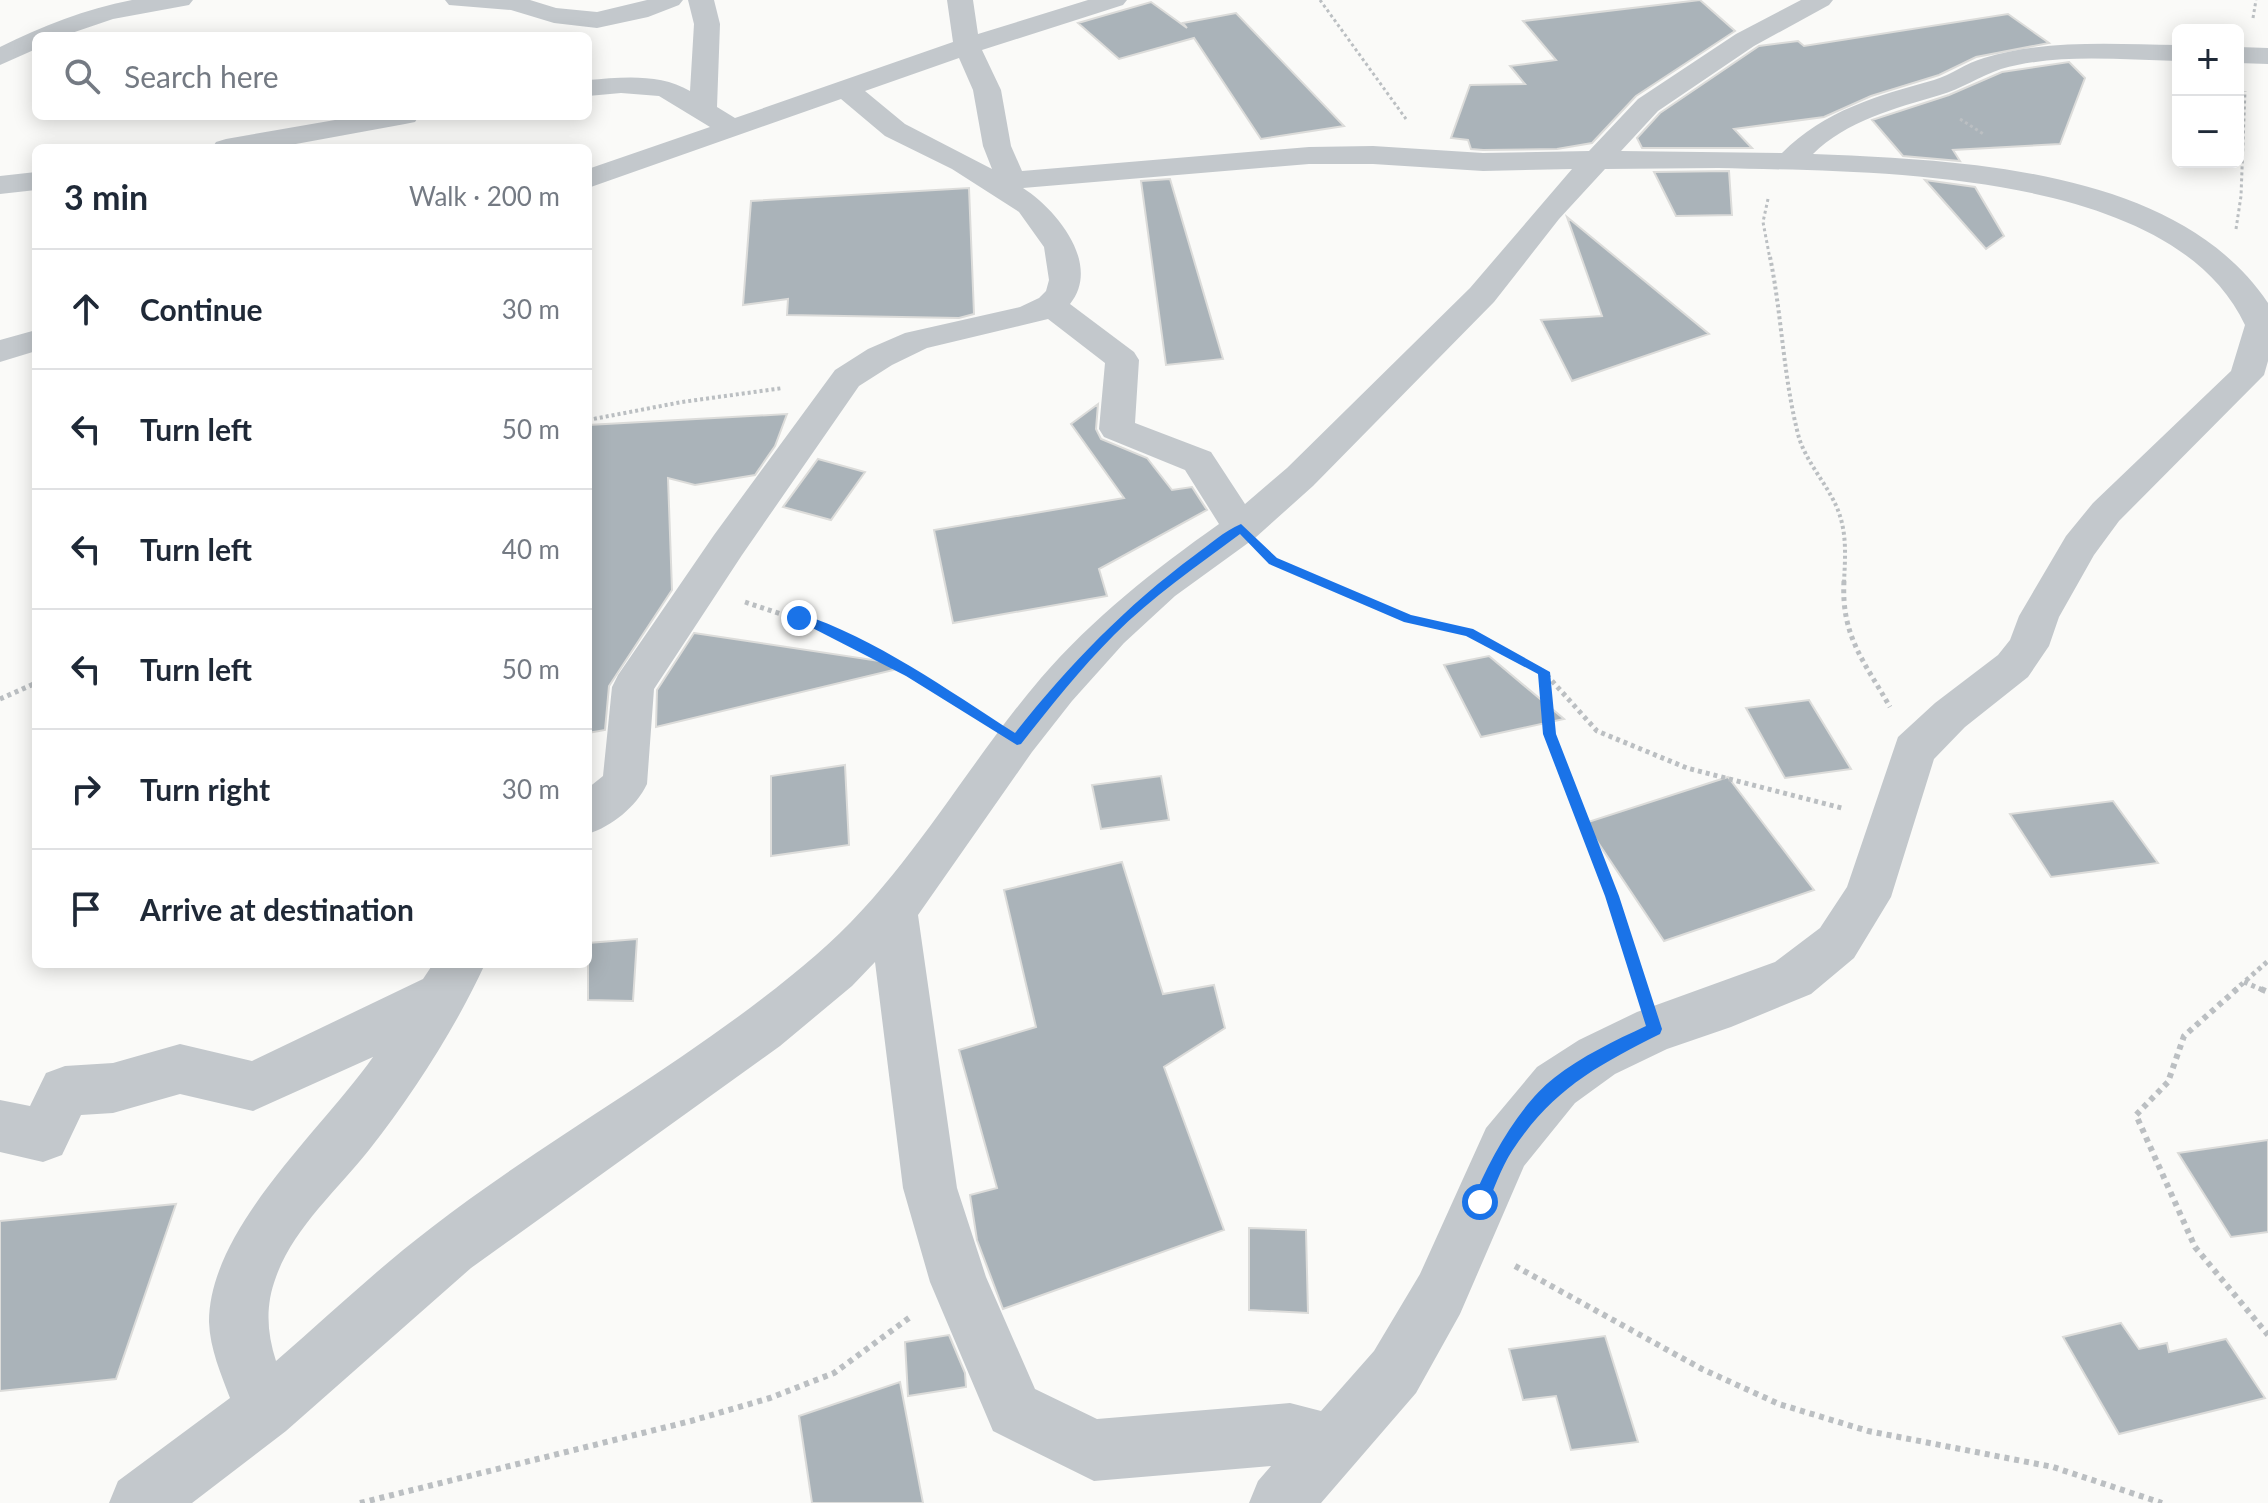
<!DOCTYPE html>
<html lang="en">
<head>
<meta charset="utf-8">
<style>
	body { margin:0; font-family:Lato,sans-serif; background:#f2f2f3; color:#1f2937 }
	.controls { position:absolute; right:24px; top:24px; display:grid; overflow:hidden; border-radius:12px; box-shadow:0 4px 20px #0003 }
	.controls button { width:72px; height:72px; display:grid; place-items:center; padding:0; border:0; border-bottom:2px solid #e0e1e3; background:#fff; color:#1f2937; font:40px sans-serif }
	.stop { position:absolute; width:24px; height:24px; margin:-18px; border:6px solid #1a73e8; border-radius:50%; background:#fff }
	.stop.end { background:#1a73e8; border-color:#fff; box-shadow:0 2px 8px #0008 }
	.list { margin:0; padding:0; list-style:none }
	h2 { display:flex; justify-content:space-between; align-items:center; height:104px; margin:0; padding:0 32px; font-size:34px }
	h2 small { font-size:26px; font-weight:400; color:#747a83 }
	.list li { display:grid; grid-template-columns:52px 1fr auto; gap:24px; align-items:center; box-sizing:border-box; height:120px; padding:0 32px; border-top:2px solid #e0e1e3 }
	.list b { display:block; font-size:30px; white-space:nowrap }
	.list em { font-size:26px; font-style:normal; color:#747a83 }
	.icon { flex:none; width:44px; height:44px; fill:none; stroke:currentColor; stroke-width:2; stroke-linecap:round; stroke-linejoin:round }
	.map { position:relative; flex:none; width:2268px; height:1503px; overflow:hidden }
	.search { position:absolute; background:#fff; box-shadow:0 4px 20px #0003; left:32px; top:32px; width:560px; height:88px; display:flex; align-items:center; gap:20px; box-sizing:border-box; padding:0 28px; border-radius:12px; color:#747a83; font-size:30px }
	.panel { position:absolute; background:#fff; box-shadow:0 4px 20px #0003; left:32px; top:144px; width:560px; height:824px; border-radius:12px }
	.map>svg:first-child { display:block }
	.building { fill:#aab3b9; stroke:#dcdcda; stroke-width:2 }
	.lines { fill:none; stroke-linecap:round; stroke-linejoin:round }
	.path-far3 { stroke:#bbbfc2; stroke-width:3; stroke-dasharray:3 3; stroke-linecap:butt }
	.path-far2 { stroke:#bbbfc2; stroke-width:4; stroke-dasharray:3 3; stroke-linecap:butt }
	.path-far1 { stroke:#bbbfc2; stroke-width:5; stroke-dasharray:4 4; stroke-linecap:butt }
	.path { stroke:#bbbfc2; stroke-width:6; stroke-dasharray:5 5; stroke-linecap:butt }
	.minor { fill:#c3c8cc; fill-rule:evenodd }
	.route { fill:#1a73e8 }
</style>
</head>
<body>
<div class="map">
<svg width="2268" height="1503" viewBox="0 0 2268 1503">
	<rect width="100%" height="100%" fill="#fafaf8"/>
	<path class="building" d="M1700 0 1735 31 1636 96 1592 143 1557 149 1483 150 1471 149 1468 140 1451 138 1470 85 1525 84 1510 66 1556 60 1523 21Z
		M1151 2 1187 28 1183 23 1236 13 1344 126 1261 139 1194 38 1119 59 1078 23Z
		M2008 14 2049 43 1976 57 1939 75 1871 96 1824 117 1734 129 1752 148H1642L1637 138 1660 113 1759 46 1798 41 1804 46Z
		M2069 62 2085 78 2060 144 1953 150 1960 161 1903 156 1872 120 1949 95 2002 72Z
		M1729 171 1732 215 1676 216 1654 172Z
		M1170 179 1223 359 1166 365 1141 181Z
		M1925 180 1975 187 2004 236 1986 249Z
		M969 188 974 314 959 318 787 315 788 299 743 305 751 201Z
		M1567 217 1709 334 1572 381 1541 320 1602 316Z
		M1098 404 1096 429 1101 439 1147 458 1172 490 1192 487 1207 510 1099 569 1107 596 953 623 934 530 1124 498 1071 424Z
		M787 414 775 446 755 475 695 485 668 478 672 590 609 686 605 730 588 733V425Z
		M818 459 865 472 831 520 783 507Z
		M694 633 906 665V667L656 727 657 690Z
		M1489 656 1564 719 1481 737 1444 665Z
		M1809 700 1851 769 1785 778 1746 708Z
		M845 765 849 845 771 856V776Z
		M1161 776 1169 820 1101 829 1092 785Z
		M1728 777 1814 890 1664 941 1585 823Z
		M2113 801 2158 863 2051 877 2010 814Z
		M1122 862 1163 994 1214 985 1225 1028 1164 1067 1224 1230 1003 1309 977 1240 970 1195 997 1188 959 1050 1036 1027 1004 890Z
		M637 939 633 1001 588 1000V943Z
		M2268 1140V1232L2231 1237 2178 1153Z
		M176 1204 116 1379 0 1391V1221Z
		M1249 1228 1306 1230 1308 1313 1249 1310Z
		M2121 1323 2139 1349 2167 1343 2169 1352 2226 1339 2265 1398 2119 1434 2063 1337Z
		M949 1335 965 1373 966 1387 908 1396 905 1342Z
		M1605 1336 1638 1442 1571 1450 1556 1396 1523 1400 1509 1349Z
		M900 1382 923 1503H812L799 1416Z"/>
	<g class="lines">
		<path class="path-far3" d="M1320 0 1406 119
			M2253 18 2256 0
			M1960 119 1985 135
			M1768 199 1763 222 1770 259
			M2236 229 2241 196 2245 91"/>
		<path class="path-far2" d="M1770 257C1782 316 1783 375 1798 434 1805 463 1831 487 1840 516 1847 538 1845 560 1844 583
			M588 420 682 402 783 388
			M1274 562 1324 583"/>
		<path class="path-far1" d="M1319 581 1409 619 1469 632 1544 672 1597 731 1687 768 1842 808
			M1844 581C1841 636 1864 661 1890 707
			M745 602 838 633 976 713
			M1544 673 1549 734 1584 819 1638 979
			M0 699 36 683
			M2244 982 2265 991
			M2234 991 2268 961"/>
		<path class="path" d="M2237 989 2184 1036 2168 1082 2136 1115 2195 1247 2268 1335
			M2261 989 2268 992
			M1515 1266 1702 1369 1779 1404 1868 1431 2053 1467 2162 1503
			M360 1503 691 1421 770 1398 834 1373 913 1315"/>
		<path class="minor" d="M132 0H193L189 5 113 19 63 36H36V49L0 65V47C43 26 85 9 132 0Z
			M445 0H530L556 8 597 12 647 0H683L679 5 648 17 597 28 554 23 511 10 449 5Z
			M688 0H714L720 24 717 107 735 118 953 42 947 0H973L978 34 1088 0H1127L1123 5 982 50 1001 90 1011 146 1022 171 1309 147 1373 146 1483 153 1589 151 1638 99 1736 34 1801 0H1833L1829 5 1754 46 1658 111 1621 151 1782 153C1825 110 1877 96 1934 80 1951 75 1966 63 1984 58 2047 39 2113 44 2178 45V61C2120 60 2057 53 2001 69 1980 76 1961 89 1940 95 1896 108 1846 121 1813 154 1960 160 2178 168 2268 303V361L2264 375 2119 521 2094 555 2059 617 2049 646 2028 677 1965 727 1934 759 1891 897 1854 958 1811 994 1731 1027 1667 1049 1615 1074 1575 1103 1524 1166 1460 1314 1416 1393 1321 1503H1249L1258 1481 1271 1466 1094 1481 993 1431 930 1282 903 1188 875 962 852 986 780 1046 471 1268 286 1431 192 1503H109L118 1481 230 1398C221 1374 210 1349 209 1322 209 1228 322 1130 373 1057L253 1111 180 1094 113 1113 81 1115 62 1155 43 1162 0 1152V1100L30 1106 46 1073 65 1066 113 1063 180 1044 252 1061 423 979 433 964H485C455 1029 413 1094 369 1150 337 1190 293 1229 276 1277 265 1306 267 1333 276 1361 327 1317 377 1269 431 1228 555 1132 697 1058 816 955 907 877 964 768 1041 678 1093 618 1154 570 1219 524L1185 470 1104 437 1099 429 1105 363 1048 319 927 348 892 365 859 386 742 555 654 689 647 784C636 807 612 826 588 834V788L603 776 612 687 618 675 714 535 835 370 868 349 905 333 1020 307 1039 298 1046 291 1049 280 1044 247 1019 212 952 169 885 136 841 99 588 188V169L710 127 659 96 621 93 588 96V80C622 77 660 73 690 91L694 24ZM959 58 973 90 983 146 992 169 905 124 865 91ZM1309 164H1373L1483 171 1572 169 1470 288 1287 468 1245 504 1211 452 1135 423 1139 360 1134 352 1070 304C1102 264 1056 209 1023 188ZM1718 168C1867 172 2171 167 2245 325L2231 371 2093 503 2066 536 2019 616 2010 640 1998 655 1935 703 1898 737 1847 887 1820 928 1775 962 1637 1012 1579 1040 1537 1067 1486 1128 1420 1274 1374 1351 1321 1411 1290 1403 1097 1419 1035 1389 986 1277 957 1188 918 915 1032 752 1072 701 1124 643 1175 596 1255 538 1313 486 1494 302 1559 219 1605 169Z
			M2238 47 2268 48V64L2238 63Z
			M358 116H419L415 122 405 124 274 148H212L216 142 226 139Z
			M36 172V190L0 194V176Z
			M36 330V351L0 362V340Z"/>
	</g>
	<path class="route" d="M1241 524 1277 558 1411 615 1473 629 1550 672 1556 734 1619 896 1662 1029 1660 1034C1596 1066 1552 1090 1512 1151 1501 1168 1494 1189 1486 1208L1480 1210 1472 1202C1488 1162 1519 1105 1554 1078 1582 1056 1614 1041 1646 1026L1605 896 1543 734 1538 674 1466 636 1404 622 1269 564 1240 534C1197 566 1152 597 1114 635 1080 669 1051 706 1021 744L1017 745 906 676 793 618 799 613C877 639 946 689 1015 733 1069 665 1126 606 1195 555 1209 545 1224 531 1241 524Z"/>
</svg>
<div class="controls">
<button>+</button>
<button>−</button>
</div>
<div class="stop" style="left:1480px;top:1202px"></div>
<div class="stop end" style="left:799px;top:618px"></div>
<div class="search"><svg class="icon" aria-label="search" viewBox="0 0 24 24"><circle cx="10" cy="10" r="6"/><path d="M15 15l6 6"/></svg>Search here</div>
<section class="panel">
<h2>3 min<small>Walk · 200 m</small></h2>
<ul class="list">
<li><svg class="icon" aria-label="ahead" viewBox="0 0 24 24"><path d="M12 20V5M6 11l6-6 6 6"/></svg><div><b>Continue</b></div><em>30 m</em></li>
<li><svg class="icon" aria-label="left" viewBox="0 0 24 24"><path d="M17 20v-9H6M10 6l-5 5 5 5"/></svg><div><b>Turn left</b></div><em>50 m</em></li>
<li><svg class="icon" aria-label="left" viewBox="0 0 24 24"><path d="M17 20v-9H6M10 6l-5 5 5 5"/></svg><div><b>Turn left</b></div><em>40 m</em></li>
<li><svg class="icon" aria-label="left" viewBox="0 0 24 24"><path d="M17 20v-9H6M10 6l-5 5 5 5"/></svg><div><b>Turn left</b></div><em>50 m</em></li>
<li><svg class="icon" aria-label="right" viewBox="0 0 24 24"><path d="M7 20v-9h11M14 6l5 5-5 5"/></svg><div><b>Turn right</b></div><em>30 m</em></li>
<li><svg class="icon" aria-label="arrive" viewBox="0 0 24 24"><path d="M6 21V4h12l-3 4 3 4H6"/></svg><div><b>Arrive at destination</b></div></li>
</ul>
</section>
</div>
</body>
</html>
